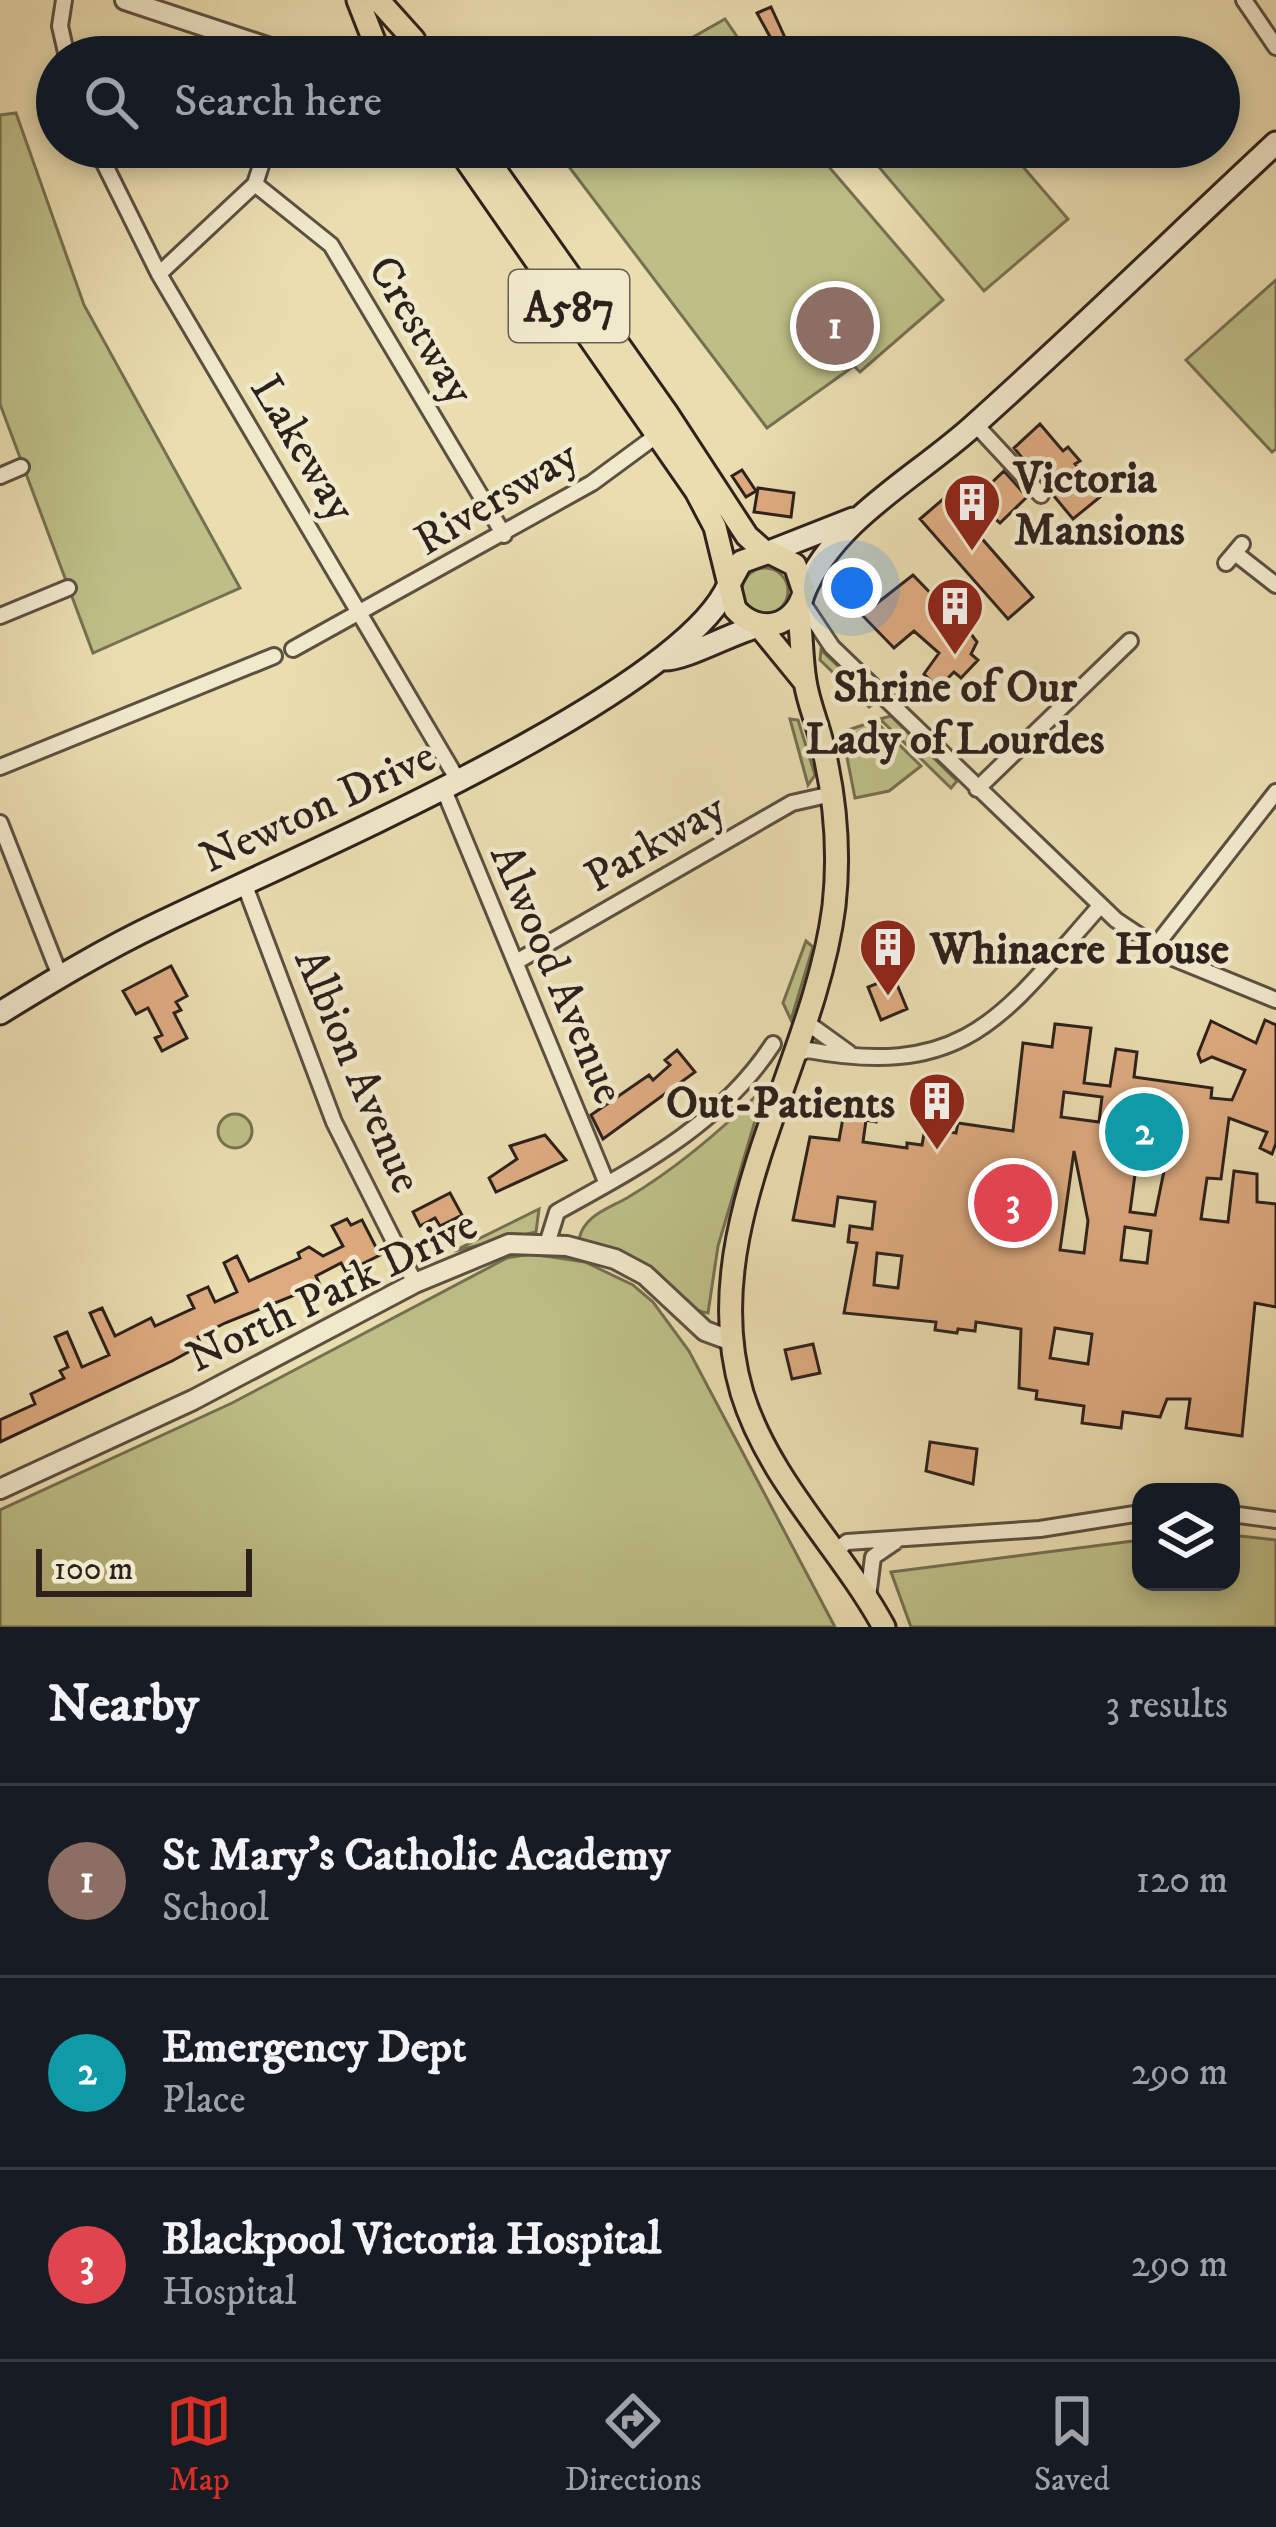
<!DOCTYPE html>
<html lang="en">
<head>
<meta charset="utf-8">
<style>
	body { margin:0; font-family:"IM FELL DW Pica",serif; background:#20242c; color:#f1f3f6 }
	.controls { position:absolute; right:36px; bottom:36px; display:grid; overflow:hidden; border-radius:24px; box-shadow:0 6px 18px #0003 }
	.controls button { width:108px; height:108px; display:grid; place-items:center; padding:0; border:0; border-bottom:3px solid #363941; background:#171b24; color:#f1f3f6; font:60px sans-serif }
	.scale { position:absolute; left:36px; bottom:30px; width:216px; box-sizing:border-box; padding-left:12px; border:6px solid #2d211c; border-top:0; font-size:33px; line-height:42px; white-space:nowrap; color:#2d211c; -webkit-text-stroke:9px #f1e9cc; paint-order:stroke }
	.you { position:absolute; left:852px; top:588px; width:42px; height:42px; margin:-30px; border:9px solid #fff; border-radius:50%; background:#1a73e8; box-shadow:0 0 0 18px #1a73e833 }
	.badge { display:grid; place-items:center; width:78px; height:78px; border-radius:50%; background:#d93025; color:#fff; font-size:39px; font-weight:700 }
	.pin { position:absolute; translate:-50% -50%; border:6px solid #fff; box-shadow:0 3px 12px #0006 }
	.list { margin:0; padding:0; list-style:none }
	h2 { display:flex; justify-content:space-between; align-items:center; height:156px; margin:0; padding:0 48px; font-size:51px }
	h2 small { font-size:39px; font-weight:400; color:#9ea1a6 }
	.list li { display:grid; grid-template-columns:78px 1fr auto; gap:36px; align-items:center; box-sizing:border-box; height:192px; padding:0 48px; border-top:3px solid #363941 }
	.list b { display:block; font-size:45px; white-space:nowrap }
	.list p { margin:0; font-size:39px; white-space:nowrap; color:#9ea1a6 }
	.list em { font-size:39px; font-style:normal; color:#9ea1a6 }
	.icon { flex:none; width:66px; height:66px; fill:none; stroke:currentColor; stroke-width:2; stroke-linecap:round; stroke-linejoin:round }
	.map { position:relative; flex:none; width:1276px; height:1627px; overflow:hidden }
	.search { position:absolute; background:#171b24; box-shadow:0 6px 18px #0003; left:36px; right:36px; top:36px; height:132px; display:flex; align-items:center; gap:30px; box-sizing:border-box; padding:0 42px; border-radius:66px; color:#9ea1a6; font-size:45px }
	.sheet { height:732px; background:#171b24 }
	nav { display:flex; justify-content:space-around; align-items:center; box-sizing:border-box; height:168px; border-top:3px solid #363941; background:#171b24; font-size:33px; color:#9ea1a6 }
	nav a { display:grid; justify-items:center; gap:6px }
	nav .on { color:#d93025 }
	.map>svg:first-child { display:block }
	.green { fill:#bdbf87; stroke:#757052; stroke-width:3 }
	.building { fill:#deab81; stroke:#2d211c; stroke-width:3; fill-rule:evenodd }
	.lines { fill:none; stroke-linecap:round; stroke-linejoin:round }
	.minor-casing { stroke:#5c5041; stroke-width:20 }
	.tertiary-casing { stroke:#5c5041; stroke-width:24 }
	.secondary-casing { stroke:#2d211c; stroke-width:27 }
	.primary-casing { stroke:#2d211c; stroke-width:27 }
	.minor { stroke:#f1e9cc; stroke-width:14 }
	.tertiary { stroke:#f1e9cc; stroke-width:18 }
	.secondary { stroke:#f1e9cc; stroke-width:21 }
	.primary { stroke:#eaddb0; stroke-width:21 }
	.labels { text-anchor:middle; stroke-width:9; stroke-linejoin:round; paint-order:stroke }
	.shield { fill:#f1e9cc; stroke:#685d51; stroke-width:3 }
	.shield-label { font-size:42px; font-weight:bold; fill:#2d211c }
	.street-label { font-size:45px; fill:#2d211c; stroke:#f1e9cc }
	.poi-label { font-size:45px; font-weight:bold; fill:#2d211c; stroke:#f1e9cc; text-anchor:start }
</style>
</head>
<body>
<div class="map">
<svg width="1276" height="1627" viewBox="0 0 1276 1627">
	<rect width="100%" height="100%" fill="#eaddb0"/>
	<filter id="stains"><feTurbulence type="fractalNoise" baseFrequency=".00167" numOctaves="4"/><feColorMatrix values="0 0 0 0 .2 0 0 0 0 .09 0 0 0 0 .02 0 0 0 .5 -.17"/></filter>
	<radialGradient id="worn" r=".72"><stop offset=".6" stop-color="#630" stop-opacity="0"/><stop offset="1" stop-color="#630" stop-opacity=".3"/></radialGradient>
	<path class="green" d="M725 19 751 57H658Z
		M16 113 84 305 240 588 93 653 0 404V115Z
		M554 147H812L943 300 860 372 854 366 767 428Z
		M874 147H1006L1068 219 984 291 867 153Z
		M1276 280V449L1272 452 1186 360Z
		M742 591a23 23 0 1 1 46 0a23 23 0 1 1-46 0Z
		M821 650 876 702 869 707 820 660Z
		M891 716 957 781 951 788 880 719Z
		M790 719 798 720 815 775 808 785Z
		M875 721 921 766 889 791 855 798 842 732Z
		M806 941 813 947 791 1020 783 1003Z
		M765 1087 718 1246 708 1313C681 1310 664 1277 641 1262 621 1250 602 1244 579 1239 584 1216 607 1209 627 1198 679 1167 722 1130 765 1087Z
		M218 1131a17 17 0 1 1 34 0a17 17 0 1 1-34 0Z
		M539 1209 536 1232 454 1251Z
		M531 1254 585 1262 633 1285 653 1302 689 1351 835 1627H0V1510L232 1403 507 1258Z
		M1231 1535 1276 1540V1627H911L891 1572 1141 1540V1582H1231Z"/>
	<path class="building" d="M771 7 792 53 781 57 757 13Z
		M1040 424 1063 451 1068 447 1080 461 1075 464 1100 497 1073 519 1014 448Z
		M742 470 756 491 746 497 732 476Z
		M1004 471 1027 497 1000 523 993 517 977 533 1033 597 1008 619 920 519 949 494 963 510Z
		M758 488 794 493 791 517 754 512Z
		M913 575 940 603 929 613 954 637 971 634 977 642 971 654 978 660 961 678 954 672 938 688 924 674 939 653 914 631 894 648 862 615Z
		M171 966 187 996 176 1002 181 1010 174 1013 187 1038 162 1051 155 1038 162 1035 148 1008 136 1014 123 991Z
		M894 977 907 1009 881 1020 868 987Z
		M1265 1020 1276 1025V1143L1272 1154 1260 1148 1267 1132 1229 1118 1221 1179 1207 1178 1201 1219 1228 1222 1234 1171 1257 1174V1202L1276 1204V1307L1255 1303 1242 1436 1186 1428 1190 1399H1167L1160 1417 1123 1412 1121 1428 1082 1423 1084 1406 1036 1399 1037 1391 1019 1388 1021 1329 976 1322 975 1331 958 1329 957 1333 935 1330 936 1322 844 1313 857 1243 848 1242 850 1226 872 1229 875 1202 838 1197 834 1226 793 1220 810 1137 839 1140 847 1096 878 1100 876 1122 866 1120 863 1142 907 1148V1143L922 1145 925 1128 956 1133 958 1123 1013 1131 1023 1043 1052 1047 1055 1024 1091 1028 1084 1083 1110 1086 1116 1049 1137 1052 1134 1077 1212 1088 1211 1098 1232 1100 1245 1070 1212 1057 1201 1062 1198 1054 1211 1021 1256 1043ZM1064 1092 1102 1097 1099 1122 1061 1117ZM1074 1151 1088 1221 1084 1253 1060 1250ZM1136 1167 1164 1171 1155 1215 1130 1212ZM1125 1227 1151 1231 1147 1263 1121 1260ZM877 1253 902 1256 898 1288 874 1285ZM1055 1328 1092 1334 1088 1364 1050 1358Z
		M677 1050 695 1072 603 1139 591 1115 649 1075 653 1080 670 1065 665 1060Z
		M545 1135 566 1160 496 1192 489 1178 517 1159 510 1146Z
		M450 1193 462 1215 440 1226 435 1218 420 1226 413 1212Z
		M347 1219 351 1225 362 1220 380 1255 346 1272 341 1263 316 1276 320 1285 225 1323 198 1337 201 1345 172 1361 0 1442V1420L35 1404 31 1394 64 1378 60 1371 68 1367 55 1337 67 1332 82 1367 109 1355 90 1313 102 1308 115 1336 151 1318 155 1326 194 1308 188 1296 208 1287 215 1302 237 1292 224 1263 237 1256 249 1281 300 1258 298 1253 309 1247 323 1256 343 1246 332 1226Z
		M813 1344 820 1373 792 1379 785 1350Z
		M930 1442 977 1449 973 1484 926 1471Z"/>
	<g class="lines">
		<g class="minor-casing">
			<path id="minor" d="M64 0 60 26 67 57
				M1244 0 1276 47
				M96 147 159 274 459 782
				M255 184 331 245 504 535
				M159 274 255 184 267 147
				M975 424 1041 495
				M0 476 21 467
				M1235 553 1276 585
				M1226 563 1242 544
				M804 605 832 647 1116 920 1173 958 1276 1000
				M0 616 68 588
				M293 649 592 483 660 433
				M0 767 274 656
				M977 789 1130 641
				M444 790 607 1184
				M0 823 60 976
				M244 883 334 1122 415 1283
				M1154 948 1276 792
				M516 962 792 803 832 794
				M806 1022 849 1053
				M796 1054 808 1050C966 1079 1002 1017 1100 906
				M547 1244 557 1212C638 1167 721 1124 773 1044
				M1231 1514 1276 1520
				M835 1551 847 1542 1040 1529 1141 1513
				M868 1597 873 1557 895 1542"/>
		</g>
		<g class="tertiary-casing">
			<path id="tertiary" d="M125 0 297 57
				M0 1489 193 1400 415 1283 509 1244 567 1246 615 1259 645 1275 705 1331 732 1341"/>
		</g>
		<g class="secondary-casing">
			<path id="secondary" d="M769 552 853 519
				M804 592C835 519 914 479 972 427 1075 335 1175 237 1276 143
				M663 659C683 661 733 632 759 626
				M0 1013C52 981 105 949 160 923 281 864 681 697 729 584"/>
		</g>
		<g class="primary-casing">
			<path id="primary" d="M358 0 376 46
				M378 0 414 40 416 57
				M457 147 696 491 715 527 735 609C759 636 795 627 804 592L795 565 769 552 741 562 729 584
				M479 147 666 412 747 536 765 552
				M798 608C802 633 801 657 805 681 808 702 817 722 822 743 835 796 840 852 834 906 814 1066 693 1228 742 1393 769 1481 841 1548 884 1627
				M759 626 804 681"/>
		</g>
		<use href="#minor" class="minor"/>
		<use href="#tertiary" class="tertiary"/>
		<use href="#secondary" class="secondary"/>
		<use href="#primary" class="primary"/>
	</g>
	<defs>
		<g id="building-pin" transform="scale(3)"><path d="M0 17L-7.5 6A9.5 9.5 0 1 1 7.5 6Z" fill="#8f2418" stroke="#f1e9cc"/><path d="M-4-6H4V6H1V3H-1V6H-4ZM-2.5-4.3h1.7v1.8h-1.7ZM.8-4.3h1.7v1.8H.8ZM-2.5-1h1.7V.8h-1.7ZM.8-1h1.7V.8H.8Z" fill="#fff"/></g>
	</defs>
	<g fill-rule="evenodd">
		<use href="#building-pin" x="972" y="502"/>
		<use href="#building-pin" x="955" y="606"/>
		<use href="#building-pin" x="888" y="947"/>
		<use href="#building-pin" x="937" y="1101"/>
	</g>
	<g class="labels">
		<rect class="shield" x="509" y="270" width="120" height="72" rx="9"/>
		<g class="shield-label">
			<text x="569" y="321">A587</text>
		</g>
		<g class="street-label">
			<text transform="translate(423 329) rotate(59)" y="16">Crestway</text>
			<text transform="translate(305 447) rotate(59)" y="16">Lakeway</text>
			<text transform="translate(495 496) rotate(-31)" y="16">Riversway</text>
			<text transform="translate(317 805) rotate(-25)" y="16">Newton Drive</text>
			<text transform="translate(654 841) rotate(-30)" y="16">Parkway</text>
			<text transform="translate(559 973) rotate(67)" y="16">Alwood Avenue</text>
			<text transform="translate(360 1070) rotate(67)" y="16">Albion Avenue</text>
			<text transform="translate(331 1289) rotate(-26)" y="16">North Park Drive</text>
		</g>
		<g class="poi-label">
			<text x="1014" y="492">Victoria<tspan x="1014" dy="52">Mansions</tspan></text>
			<text x="955" y="701" text-anchor="middle">Shrine of Our<tspan x="955" dy="52">Lady of Lourdes</tspan></text>
			<text x="930" y="963">Whinacre House</text>
			<text x="895" y="1117" text-anchor="end">Out-Patients</text>
		</g>
	</g>
	<rect width="100%" height="100%" filter="url(#stains)"/>
	<rect width="100%" height="100%" fill="url(#worn)"/>
</svg>
<div class="controls">
<button><svg class="icon" aria-label="layers" viewBox="0 0 24 24"><path d="M12 4l9 5-9 5-9-5zM3 14l9 5 9-5"/></svg></button>
</div>
<div class="scale">100 m</div>
<div class="you"></div>
<div class="pin badge" style="left:835px;top:326px;background:#8d6e63">1</div>
<div class="pin badge" style="left:1144px;top:1132px;background:#0f9aa8">2</div>
<div class="pin badge" style="left:1013px;top:1203px;background:#e0444e">3</div>
<div class="search"><svg class="icon" aria-label="search" viewBox="0 0 24 24"><circle cx="10" cy="10" r="6"/><path d="M15 15l6 6"/></svg>Search here</div>
</div>
<section class="sheet">
<h2>Nearby<small>3 results</small></h2>
<ul class="list">
<li><span class="badge" style="background:#8d6e63">1</span><div><b>St Mary's Catholic Academy</b><p>School</p></div><em>120 m</em></li>
<li><span class="badge" style="background:#0f9aa8">2</span><div><b>Emergency Dept</b><p>Place</p></div><em>290 m</em></li>
<li><span class="badge" style="background:#e0444e">3</span><div><b>Blackpool Victoria Hospital</b><p>Hospital</p></div><em>290 m</em></li>
</ul>
</section>
<nav>
<a class="on"><svg class="icon" aria-label="map" viewBox="0 0 24 24"><path d="M3 6l6-2 6 2 6-2v14l-6 2-6-2-6 2zM9 4v14M15 6v14"/></svg>Map</a>
<a><svg class="icon" aria-label="directions" viewBox="0 0 24 24"><path d="M12 3l9 9-9 9-9-9zM9 14v-3h6M13 9l2 2-2 2"/></svg>Directions</a>
<a><svg class="icon" aria-label="saved" viewBox="0 0 24 24"><path d="M7 4h10v16l-5-4-5 4z"/></svg>Saved</a>
</nav>
</body>
</html>
